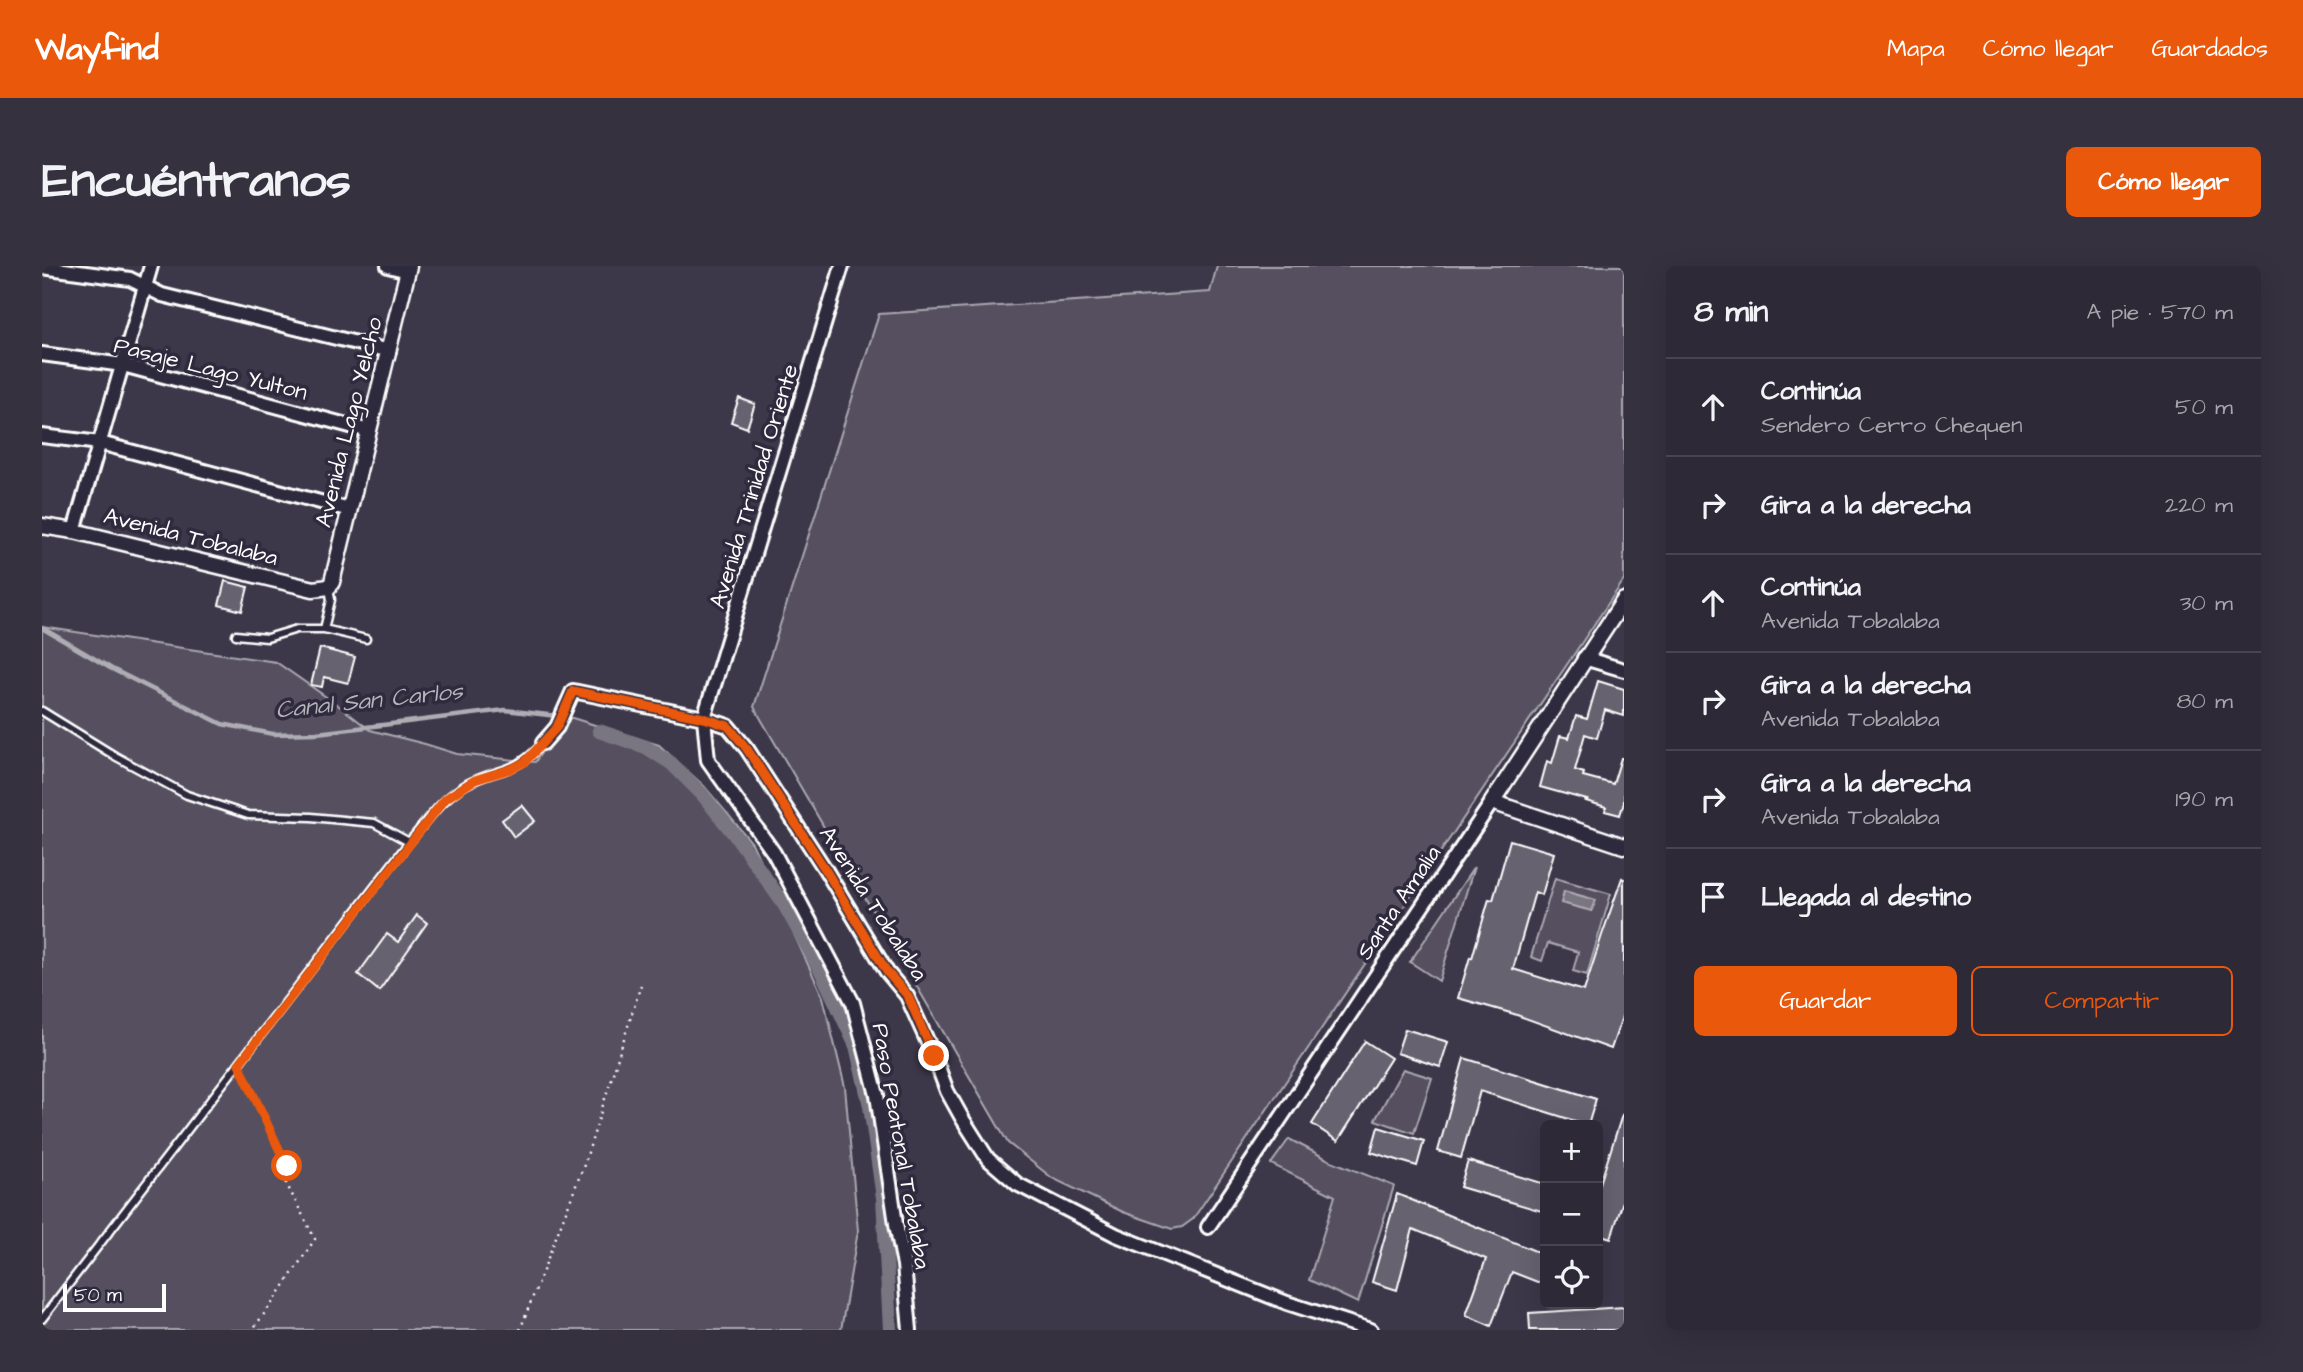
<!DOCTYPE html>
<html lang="es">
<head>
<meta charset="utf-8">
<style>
	body { margin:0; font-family:"Architects Daughter",sans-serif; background:#35313f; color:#f1f3f6 }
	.controls { position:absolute; right:21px; bottom:21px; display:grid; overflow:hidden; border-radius:10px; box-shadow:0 7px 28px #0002 }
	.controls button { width:63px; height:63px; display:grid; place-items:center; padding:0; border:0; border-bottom:2px solid #484552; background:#2d2937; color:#f1f3f6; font:35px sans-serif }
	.scale { position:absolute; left:21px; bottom:18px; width:103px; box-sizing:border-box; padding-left:7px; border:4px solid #fff; border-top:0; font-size:19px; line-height:24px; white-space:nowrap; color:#fff; -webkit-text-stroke:5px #2f2a3d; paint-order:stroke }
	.stop { position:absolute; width:21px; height:21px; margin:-16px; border:5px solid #ea580c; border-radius:50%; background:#fff }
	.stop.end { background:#ea580c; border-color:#fff; box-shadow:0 2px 7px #0008 }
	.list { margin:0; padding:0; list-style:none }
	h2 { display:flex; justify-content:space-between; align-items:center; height:91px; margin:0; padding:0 28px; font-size:30px }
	h2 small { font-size:23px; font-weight:400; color:#a7a6ad }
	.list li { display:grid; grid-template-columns:46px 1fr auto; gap:21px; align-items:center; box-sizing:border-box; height:98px; padding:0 28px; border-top:2px solid #484552 }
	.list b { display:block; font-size:26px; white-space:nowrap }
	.list p { margin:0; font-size:23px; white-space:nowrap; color:#a7a6ad }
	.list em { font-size:23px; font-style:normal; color:#a7a6ad }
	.actions { display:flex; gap:14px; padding:21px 28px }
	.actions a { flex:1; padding:16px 0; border:2px solid #ea580c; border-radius:10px; text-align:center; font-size:24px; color:#ea580c }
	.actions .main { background:#ea580c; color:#fff }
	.icon { flex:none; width:38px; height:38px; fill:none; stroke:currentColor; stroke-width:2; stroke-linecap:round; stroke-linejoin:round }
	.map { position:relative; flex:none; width:1582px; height:1064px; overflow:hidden; border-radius:10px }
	header { display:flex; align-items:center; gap:42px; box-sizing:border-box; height:98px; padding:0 35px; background:#ea580c; color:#fff }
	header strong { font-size:33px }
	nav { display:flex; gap:38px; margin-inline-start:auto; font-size:24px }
	.intro { display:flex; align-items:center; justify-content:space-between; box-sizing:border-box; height:168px; padding:0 42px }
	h1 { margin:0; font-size:49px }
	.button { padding:18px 32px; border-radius:10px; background:#ea580c; color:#fff; font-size:24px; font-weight:700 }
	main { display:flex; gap:42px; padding:0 42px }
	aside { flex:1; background:#2d2937; border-radius:10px; box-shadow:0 7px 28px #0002 }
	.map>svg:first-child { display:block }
	.green { fill:#555060; stroke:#aaa8b0; stroke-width:2 }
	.water { fill:#797682; stroke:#afadb4; stroke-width:2 }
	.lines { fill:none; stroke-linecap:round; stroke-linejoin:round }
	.stream { stroke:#afadb4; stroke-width:4.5 }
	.canal { stroke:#797682; stroke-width:14 }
	.building { fill:#666270; stroke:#fff; stroke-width:2 }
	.service-casing { stroke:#fff; stroke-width:11 }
	.minor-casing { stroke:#fff; stroke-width:18 }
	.tertiary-casing { stroke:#fff; stroke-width:19 }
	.path { stroke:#fff; stroke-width:2.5; stroke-dasharray:2 5; stroke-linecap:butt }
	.service { stroke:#2f2a3d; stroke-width:6 }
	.minor { stroke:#2f2a3d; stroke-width:12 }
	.tertiary { stroke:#2f2a3d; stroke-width:14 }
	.route { stroke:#ea580c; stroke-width:9 }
	.labels { text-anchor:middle; stroke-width:7; stroke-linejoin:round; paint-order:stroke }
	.street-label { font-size:23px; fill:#fff; stroke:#2f2a3d }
	.water-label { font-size:24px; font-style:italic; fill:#b5b4ba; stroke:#2f2a3d }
</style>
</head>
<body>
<header>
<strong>Wayfind</strong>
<nav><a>Mapa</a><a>Cómo llegar</a><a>Guardados</a></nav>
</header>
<div class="intro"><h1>Encuéntranos</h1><a class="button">Cómo llegar</a></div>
<main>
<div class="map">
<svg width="1582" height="1064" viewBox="0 0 1582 1064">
	<rect width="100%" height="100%" fill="#3c3749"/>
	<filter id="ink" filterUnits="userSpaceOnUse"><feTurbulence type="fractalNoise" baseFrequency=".0143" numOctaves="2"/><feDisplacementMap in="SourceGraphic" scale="14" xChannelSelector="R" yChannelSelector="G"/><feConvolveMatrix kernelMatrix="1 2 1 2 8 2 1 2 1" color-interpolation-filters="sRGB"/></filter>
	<g filter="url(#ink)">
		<path class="green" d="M1175 0H1582V314L1151 953 1140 961 1130 963 1081 946 1010 912 966 877 712 441 837 48 1168 26Z
			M0 361 234 396 300 442 328 464 383 478 415 488 493 496 524 450 617 479 662 520 710 577 781 731 803 821 816 965 799 1064H0Z
			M1432 601 1397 715 1368 696Z
			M1513 612 1569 628 1545 709 1531 705 1536 686 1506 677 1500 695 1489 691Z
			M1361 803 1390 812 1372 867 1333 854Z
			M1247 873 1287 894 1352 920 1316 1037 1267 1014 1293 930 1229 898Z"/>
		<path class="water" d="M1522 625 1554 634 1550 645 1519 637Z"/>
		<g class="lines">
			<path class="stream" d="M0 362 70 403 180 458 231 468 275 467 463 444 515 450"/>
			<path class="canal" d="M557 465 604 481 629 497 660 528 699 577 743 640 780 707 814 780 828 840 841 932 848 1064"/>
		</g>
		<path class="building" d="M697 132 713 138 705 162 689 156Z
			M183 315 206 321 200 345 177 339Z
			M278 382 313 391 306 417 282 411 280 421 269 419Z
			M1556 415 1582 423V450L1563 444 1555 472 1543 468 1533 504 1542 507 1541 510 1571 518 1579 492H1582V536L1578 549 1563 545 1564 541 1544 535 1545 534 1498 521 1505 495 1510 497 1518 470 1527 472 1534 450 1545 453Z
			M480 539 493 555 472 571 460 554Z
			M1468 574 1512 587 1500 629 1493 626 1471 703 1542 725 1560 669 1580 612 1582 613V745L1569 783 1472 748 1416 732 1428 691 1430 692 1447 633 1451 634Z
			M375 649 385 657 337 725 316 708 345 668 356 676Z
			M1363 763 1406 776 1398 801 1355 787Z
			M1323 775 1349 792 1296 875 1270 858Z
			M1422 792 1554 833 1546 859 1438 825 1419 892 1396 885Z
			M1580 849 1582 850V932L1569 972 1556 968V924Z
			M1336 861 1382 875 1375 900 1329 886Z
			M1426 895 1503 918V946L1418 921Z
			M1355 928 1503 989V1005L1498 1017 1470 1006 1449 1060 1424 1049 1444 993 1371 963 1355 1024 1330 1016Z
			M1582 1041V1064H1488L1487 1047Z"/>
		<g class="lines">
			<g class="service-casing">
				<path id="service" d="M287 321 289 334 282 363 324 373
					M194 369 225 372 255 363H282
					M0 445 73 490 145 529 206 549 269 551 332 557 367 576
					M0 1053 367 576C385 555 400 532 425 518 458 501 472 509 501 477"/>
			</g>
			<g class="minor-casing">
				<path id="minor" d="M346 0 366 5
					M800 0 662 452 666 494 732 587 811 737 835 829 854 958 862 999 868 1064
					M0 1 88 13 120 29 347 85
					M0 88 81 99 327 165
					M0 170 58 177 308 244
					M32 265 109 0
					M1542 392 1582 404
					M501 477 515 461 531 425 662 452 686 460 705 483 783 603 845 706 865 730 892 790 905 825 920 852 946 893 975 918 1074 969 1245 1037 1329 1064
					M1166 961 1450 536"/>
			</g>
			<g class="tertiary-casing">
				<path id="tertiary" d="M0 260 32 265 271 323 287 321 290 316 367 0
					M1582 334 1450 536 1582 580"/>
			</g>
			<path class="path" d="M201 807 245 900 244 917 273 973 234 1032 210 1064
				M478 1064 542 899 599 719"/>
			<use href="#service" class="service"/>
			<use href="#minor" class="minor"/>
			<use href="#tertiary" class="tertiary"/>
		</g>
	</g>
	<g class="lines" filter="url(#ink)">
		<path class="route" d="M245 900 197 798 403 533 433 514 469 503 483 496 515 461 531 425 662 452 686 460 705 483 783 603 845 706 866 730 892 790"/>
	</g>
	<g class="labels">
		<g class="street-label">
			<text transform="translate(169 102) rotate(14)" y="8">Pasaje Lago Yulton</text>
			<text transform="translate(306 156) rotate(-76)" y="8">Avenida Lago Yelcho</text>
			<text transform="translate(711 220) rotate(-73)" y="8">Avenida Trinidad Oriente</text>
			<text transform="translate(149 270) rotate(14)" y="8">Avenida Tobalaba</text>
			<text transform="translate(1356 636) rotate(-56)" y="8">Santa Amalia</text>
			<text transform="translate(832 637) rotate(57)" y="8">Avenida Tobalaba</text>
			<text transform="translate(860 880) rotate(80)" y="8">Paso Peatonal Tobalaba</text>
		</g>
		<g class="water-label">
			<text transform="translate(327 434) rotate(-6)" y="8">Canal San Carlos</text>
		</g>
	</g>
</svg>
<div class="controls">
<button>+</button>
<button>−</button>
<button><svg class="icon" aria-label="locate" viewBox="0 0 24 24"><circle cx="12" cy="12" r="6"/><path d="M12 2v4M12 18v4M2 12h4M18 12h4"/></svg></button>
</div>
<div class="scale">50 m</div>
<div class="stop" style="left:245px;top:900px"></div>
<div class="stop end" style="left:892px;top:790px"></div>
</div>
<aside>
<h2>8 min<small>A pie · 570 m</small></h2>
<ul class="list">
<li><svg class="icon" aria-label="ahead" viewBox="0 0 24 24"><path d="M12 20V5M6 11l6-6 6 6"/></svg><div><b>Continúa</b><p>Sendero Cerro Chequen</p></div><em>50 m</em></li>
<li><svg class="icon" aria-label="right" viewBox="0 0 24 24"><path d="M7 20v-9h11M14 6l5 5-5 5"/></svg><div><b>Gira a la derecha</b></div><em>220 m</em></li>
<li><svg class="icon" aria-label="ahead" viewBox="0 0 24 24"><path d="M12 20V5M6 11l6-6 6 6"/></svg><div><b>Continúa</b><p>Avenida Tobalaba</p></div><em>30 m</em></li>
<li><svg class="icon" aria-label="right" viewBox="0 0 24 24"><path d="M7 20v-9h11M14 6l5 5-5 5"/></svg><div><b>Gira a la derecha</b><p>Avenida Tobalaba</p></div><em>80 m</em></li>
<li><svg class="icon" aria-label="right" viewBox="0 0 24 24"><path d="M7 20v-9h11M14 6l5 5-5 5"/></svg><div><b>Gira a la derecha</b><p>Avenida Tobalaba</p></div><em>190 m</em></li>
<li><svg class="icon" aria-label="arrive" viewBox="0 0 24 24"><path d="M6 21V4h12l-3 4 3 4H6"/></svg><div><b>Llegada al destino</b></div></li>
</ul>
<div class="actions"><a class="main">Guardar</a><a>Compartir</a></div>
</aside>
</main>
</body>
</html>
